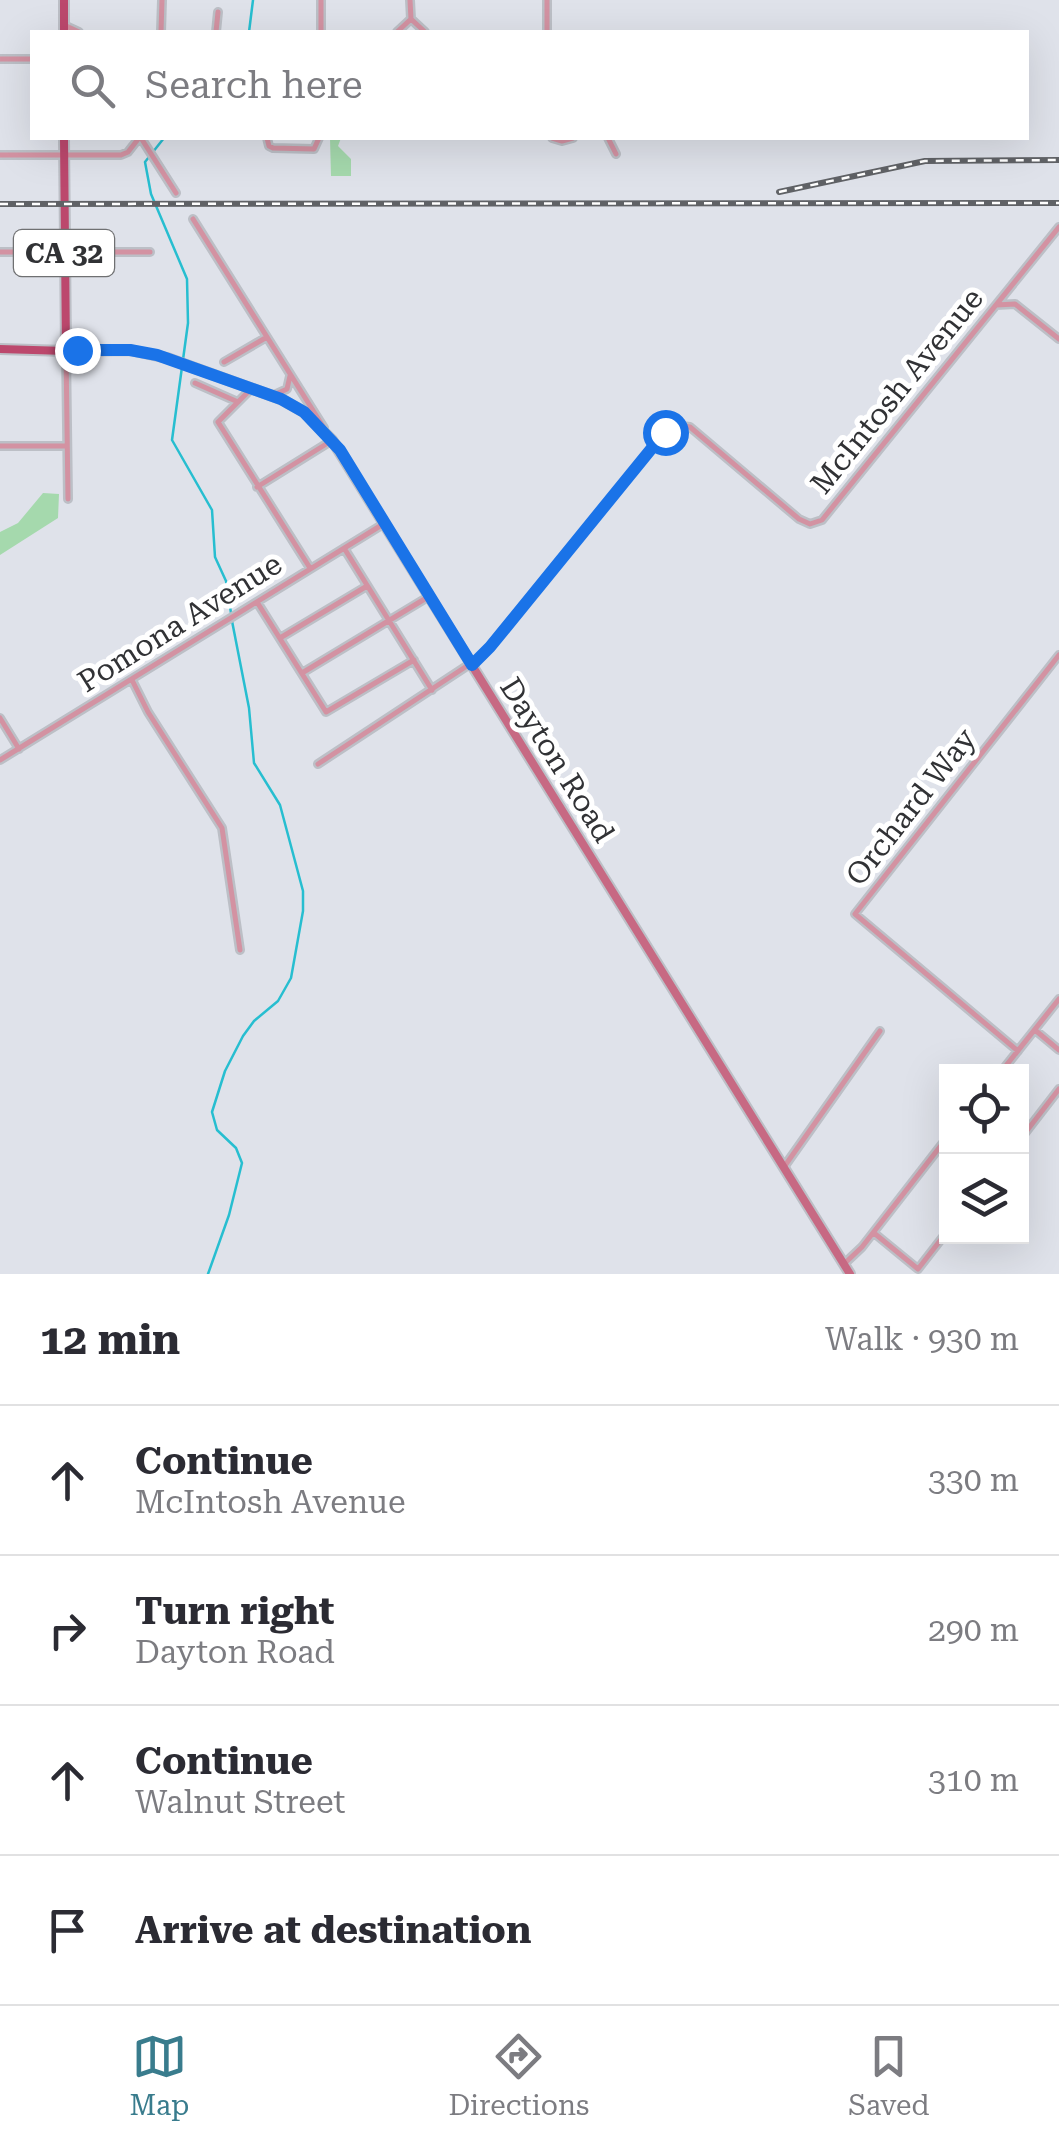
<!DOCTYPE html>
<html lang="en">
<head>
<meta charset="utf-8">
<style>
	body { margin:0; font-family:"Roboto Serif",serif; background:#f7f7f7; color:#2b2b33 }
	.controls { position:absolute; right:30px; bottom:30px; display:grid; overflow:hidden; border-radius:0px; box-shadow:0 10px 40px #0002 }
	.controls button { width:90px; height:90px; display:grid; place-items:center; padding:0; border:0; border-bottom:2px solid #e1e1e2; background:#fff; color:#2b2b33; font:50px sans-serif }
	.stop { position:absolute; width:30px; height:30px; margin:-22px; border:8px solid #1a73e8; border-radius:50%; background:#fff }
	.stop.end { background:#1a73e8; border-color:#fff; box-shadow:0 2px 10px #0008 }
	.list { margin:0; padding:0; list-style:none }
	h2 { display:flex; justify-content:space-between; align-items:center; height:130px; margin:0; padding:0 40px; font-size:42px }
	h2 small { font-size:32px; font-weight:400; color:#7c7c81 }
	.list li { display:grid; grid-template-columns:65px 1fr auto; gap:30px; align-items:center; box-sizing:border-box; height:150px; padding:0 40px; border-top:2px solid #e1e1e2 }
	.list b { display:block; font-size:38px; white-space:nowrap }
	.list p { margin:0; font-size:32px; white-space:nowrap; color:#7c7c81 }
	.list em { font-size:32px; font-style:normal; color:#7c7c81 }
	.icon { flex:none; width:55px; height:55px; fill:none; stroke:currentColor; stroke-width:2; stroke-linecap:round; stroke-linejoin:round }
	.map { position:relative; flex:none; width:1059px; height:1274px; overflow:hidden }
	.search { position:absolute; background:#fff; box-shadow:0 10px 40px #0002; left:30px; right:30px; top:30px; height:110px; display:flex; align-items:center; gap:25px; box-sizing:border-box; padding:0 35px; border-radius:0px; color:#7c7c81; font-size:38px }
	.sheet { height:730px; background:#fff }
	nav { display:flex; justify-content:space-around; align-items:center; box-sizing:border-box; height:140px; border-top:2px solid #e1e1e2; background:#fff; font-size:28px; color:#7c7c81 }
	nav a { display:grid; justify-items:center; gap:5px }
	nav .on { color:#397c8d }
	.map>svg:first-child { display:block }
	.green { fill:#a5d9ad }
	.lines { fill:none; stroke-linecap:round; stroke-linejoin:round }
	.stream { stroke:#27bed0; stroke-width:2.5 }
	.street-casing { stroke:#bcbfc6; stroke-width:10 }
	.secondary-casing { stroke:#bcbfc6; stroke-width:12 }
	.primary-casing { stroke:#bcbfc6; stroke-width:12 }
	.street { stroke:#d392a2; stroke-width:5 }
	.secondary { stroke:#c76983; stroke-width:8 }
	.primary { stroke:#bc486d; stroke-width:8 }
	.rail-casing { stroke:#606266; stroke-width:6 }
	.rail { stroke:#fff; stroke-width:2.5; stroke-dasharray:8; stroke-linecap:butt }
	.route { stroke:#1a73e8; stroke-width:12 }
	.labels { text-anchor:middle; stroke-width:10; stroke-linejoin:round; paint-order:stroke }
	.shield { fill:#fff; stroke:#6f7072; stroke-width:2.5 }
	.shield-label { font-size:28px; font-weight:bold; fill:#313235 }
	.street-label { font-size:30px; fill:#313235; stroke:#fff }
</style>
</head>
<body>
<div class="map">
<svg width="1059" height="1274" viewBox="0 0 1059 1274">
	<rect width="100%" height="100%" fill="#dfe2ea"/>
	<path class="green" d="M330 138H341L338 146 351 159V176H331Z
		M43 493 59 494 58 518 0 555V532L18 523Z"/>
	<g class="lines">
		<path class="stream" d="M249 32 253 0
			M164 138 145 162 151 194 187 279 188 323 172 440 212 510 215 557 226 581 231 613
			M208 1274 229 1215 242 1163 236 1148 217 1130 212 1112 225 1071 243 1036 254 1021 278 1001 291 978 303 911V891L280 805 254 763 249 708 232 621"/>
		<g class="street-casing">
			<path id="street" d="M410 0 411 19
				M411 19 425 32
				M64 25 79 32
				M161 32 162 0
				M216 32 218 12
				M321 32V0
				M397 32 411 19
				M547 32V0
				M0 59H32
				M141 138 176 193
				M267 138 269 146 273 148 314 149 319 138
				M552 138 562 141 573 138
				M608 138 616 154
				M0 155H121L128 152 139 138
				M193 219 324 428
				M0 252H150
				M996 305 1015 304 1059 339
				M66 351 68 499
				M224 362 267 337
				M195 383 238 402
				M252 388 218 422 310 568
				M274 395 287 389 290 376
				M0 446H67
				M257 487 331 441
				M344 548 432 690
				M257 602 326 712 414 660
				M280 638 367 586
				M302 673 428 597
				M132 680 148 712 222 828 240 950
				M0 718 19 749
				M0 760 385 523
				M318 764 482 656 665 432 675 425 690 427 799 519 810 524 822 520 1059 227
				M1035 1030 1059 1050
				M1018 1051 855 914 1059 655
				M1001 1072 1059 999
				M1022 1137 1059 1089
				M784 1167 880 1031
				M874 1233 918 1269 946 1233
				M844 1264 862 1247 946 1139"/>
		</g>
		<g class="secondary-casing">
			<path id="secondary" d="M66 351 130 350 167 358 281 399 304 412 332 440 850 1274"/>
		</g>
		<g class="primary-casing">
			<path id="primary" d="M64 32V0
				M0 349 66 351 64 138"/>
		</g>
		<use href="#street" class="street"/>
		<use href="#secondary" class="secondary"/>
		<use href="#primary" class="primary"/>
		<g class="rail-casing">
			<path id="rail" d="M779 192 925 161 1059 160
				M0 204 1059 203"/>
		</g>
		<use href="#rail" class="rail"/>
	</g>
	<g class="lines">
		<path class="route" d="M77 350H130L157 355 281 399 304 412 340 450 472 665 490 647 665 432"/>
	</g>
	<g class="labels">
		<rect class="shield" x="14" y="230" width="100" height="46" rx="8"/>
		<g class="shield-label">
			<text x="64" y="263">CA 32</text>
		</g>
		<g class="street-label">
			<text transform="translate(897 391) rotate(-51)" y="10">McIntosh Avenue</text>
			<text transform="translate(180 623) rotate(-32)" y="10">Pomona Avenue</text>
			<text transform="translate(557 760) rotate(58)" y="10">Dayton Road</text>
			<text transform="translate(911 807) rotate(-52)" y="10">Orchard Way</text>
		</g>
	</g>
</svg>
<div class="controls">
<button><svg class="icon" aria-label="locate" viewBox="0 0 24 24"><circle cx="12" cy="12" r="6"/><path d="M12 2v4M12 18v4M2 12h4M18 12h4"/></svg></button>
<button><svg class="icon" aria-label="layers" viewBox="0 0 24 24"><path d="M12 4l9 5-9 5-9-5zM3 14l9 5 9-5"/></svg></button>
</div>
<div class="stop" style="left:665px;top:432px"></div>
<div class="stop end" style="left:77px;top:350px"></div>
<div class="search"><svg class="icon" aria-label="search" viewBox="0 0 24 24"><circle cx="10" cy="10" r="6"/><path d="M15 15l6 6"/></svg>Search here</div>
</div>
<section class="sheet">
<h2>12 min<small>Walk · 930 m</small></h2>
<ul class="list">
<li><svg class="icon" aria-label="ahead" viewBox="0 0 24 24"><path d="M12 20V5M6 11l6-6 6 6"/></svg><div><b>Continue</b><p>McIntosh Avenue</p></div><em>330 m</em></li>
<li><svg class="icon" aria-label="right" viewBox="0 0 24 24"><path d="M7 20v-9h11M14 6l5 5-5 5"/></svg><div><b>Turn right</b><p>Dayton Road</p></div><em>290 m</em></li>
<li><svg class="icon" aria-label="ahead" viewBox="0 0 24 24"><path d="M12 20V5M6 11l6-6 6 6"/></svg><div><b>Continue</b><p>Walnut Street</p></div><em>310 m</em></li>
<li><svg class="icon" aria-label="arrive" viewBox="0 0 24 24"><path d="M6 21V4h12l-3 4 3 4H6"/></svg><div><b>Arrive at destination</b></div></li>
</ul>
</section>
<nav>
<a class="on"><svg class="icon" aria-label="map" viewBox="0 0 24 24"><path d="M3 6l6-2 6 2 6-2v14l-6 2-6-2-6 2zM9 4v14M15 6v14"/></svg>Map</a>
<a><svg class="icon" aria-label="directions" viewBox="0 0 24 24"><path d="M12 3l9 9-9 9-9-9zM9 14v-3h6M13 9l2 2-2 2"/></svg>Directions</a>
<a><svg class="icon" aria-label="saved" viewBox="0 0 24 24"><path d="M7 4h10v16l-5-4-5 4z"/></svg>Saved</a>
</nav>
</body>
</html>
